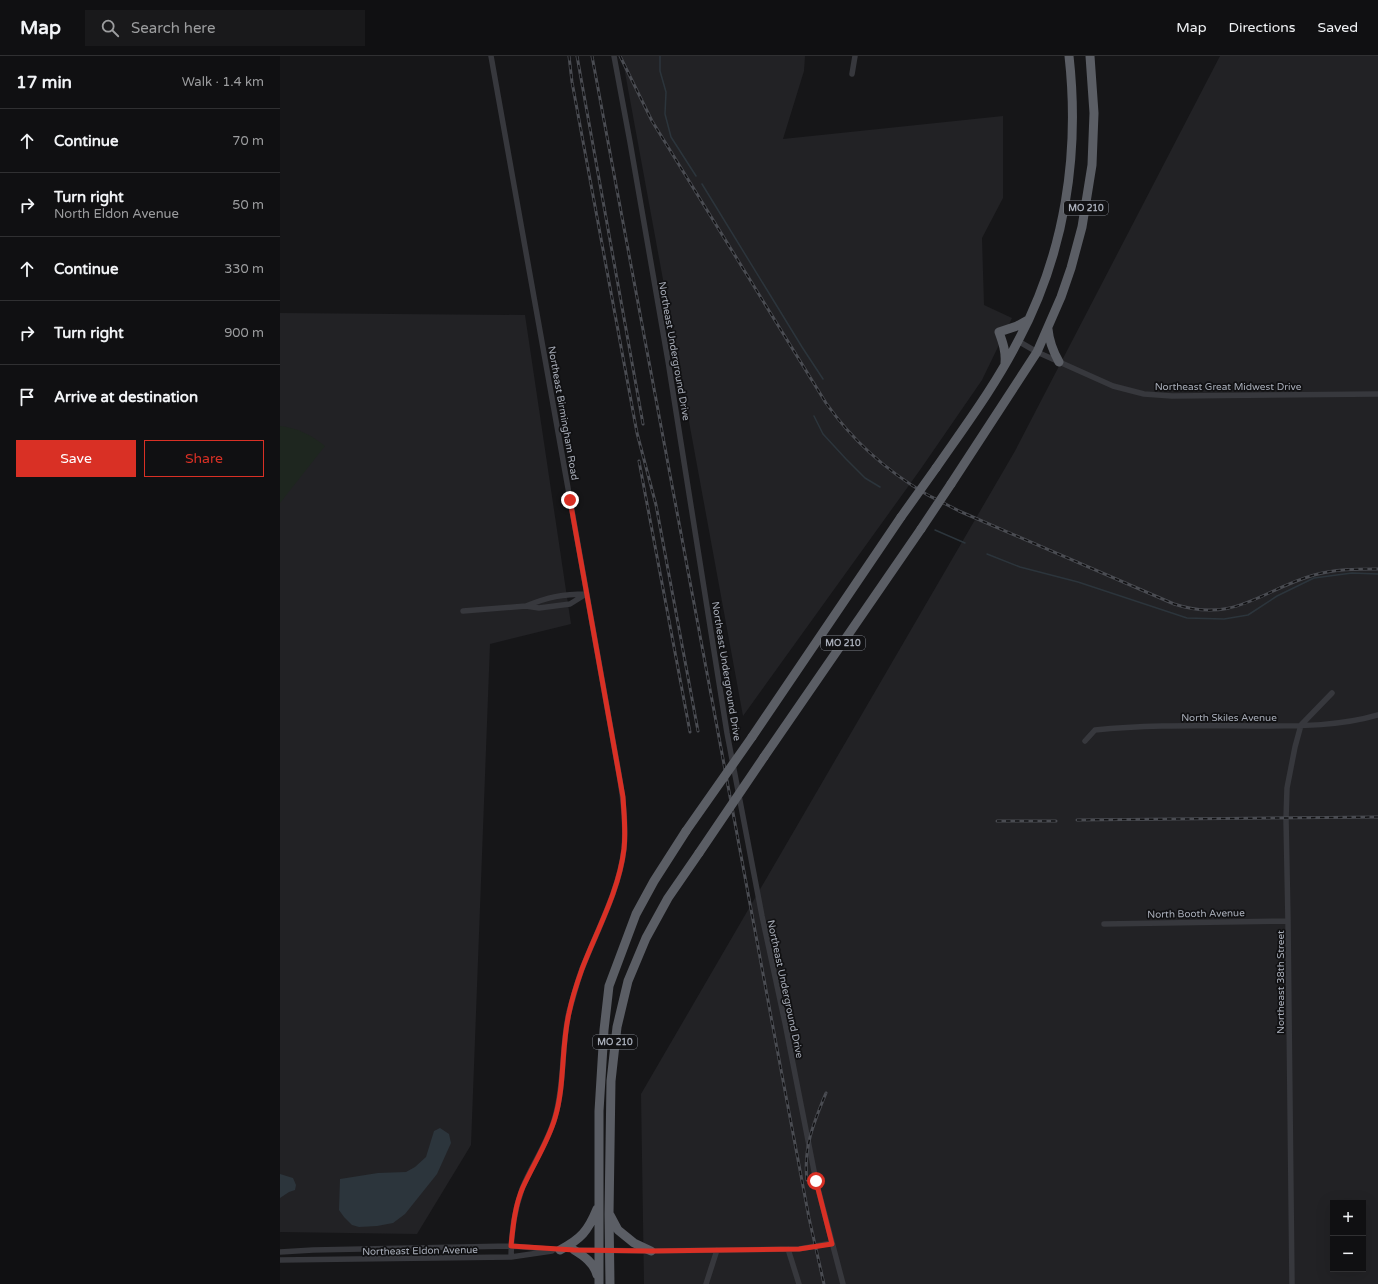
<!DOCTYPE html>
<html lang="en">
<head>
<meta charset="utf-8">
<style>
	body { margin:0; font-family:"Varela Round",sans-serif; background:#19191b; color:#f1f3f6 }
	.controls { position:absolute; right:12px; bottom:12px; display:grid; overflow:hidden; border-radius:0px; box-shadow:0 4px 16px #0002 }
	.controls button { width:36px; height:36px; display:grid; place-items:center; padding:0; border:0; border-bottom:1px solid #303032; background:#101012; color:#f1f3f6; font:20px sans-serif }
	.stop { position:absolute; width:12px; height:12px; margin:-9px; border:3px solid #d93025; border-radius:50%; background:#fff }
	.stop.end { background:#d93025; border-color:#fff; box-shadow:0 1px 4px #0008 }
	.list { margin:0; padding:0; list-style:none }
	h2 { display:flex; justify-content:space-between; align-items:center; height:52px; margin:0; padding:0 16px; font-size:17px }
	h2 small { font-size:13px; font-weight:400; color:#9c9d9f }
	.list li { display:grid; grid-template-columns:26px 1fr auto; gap:12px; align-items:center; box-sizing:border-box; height:64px; padding:0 16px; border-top:1px solid #303032 }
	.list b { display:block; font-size:15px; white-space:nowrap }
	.list p { margin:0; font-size:13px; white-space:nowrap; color:#9c9d9f }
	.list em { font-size:13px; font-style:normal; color:#9c9d9f }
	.actions { display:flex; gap:8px; padding:12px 16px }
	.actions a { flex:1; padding:9px 0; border:1px solid #d93025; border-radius:0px; text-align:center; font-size:14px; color:#d93025 }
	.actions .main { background:#d93025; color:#fff }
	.icon { flex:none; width:22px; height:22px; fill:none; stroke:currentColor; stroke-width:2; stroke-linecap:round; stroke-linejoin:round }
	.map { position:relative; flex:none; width:1098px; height:1228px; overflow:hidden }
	header { display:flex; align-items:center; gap:24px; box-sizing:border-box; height:56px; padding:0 20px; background:#101012; border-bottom:1px solid #303032 }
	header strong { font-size:19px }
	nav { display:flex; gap:22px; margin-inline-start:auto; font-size:14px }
	.search { width:280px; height:36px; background:#19191b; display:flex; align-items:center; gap:10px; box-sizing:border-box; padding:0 14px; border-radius:0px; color:#9c9d9f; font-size:15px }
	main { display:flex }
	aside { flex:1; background:#101012 }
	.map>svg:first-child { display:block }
	.built { fill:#222225; fill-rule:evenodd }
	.green { fill:#1e261f }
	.water { fill:#2c353c }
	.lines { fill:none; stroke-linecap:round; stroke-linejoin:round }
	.stream { stroke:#2c353c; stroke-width:1.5 }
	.minor { stroke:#37383d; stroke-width:5.5 }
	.trunk { stroke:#5b5e65; stroke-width:9 }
	.rail-casing { stroke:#4a4c52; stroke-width:3 }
	.rail { stroke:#111113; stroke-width:1.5; stroke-dasharray:4.5; stroke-linecap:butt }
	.trunk-bridge { stroke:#5b5e65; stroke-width:9 }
	.route { stroke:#d93025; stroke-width:5 }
	.labels { text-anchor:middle; stroke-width:3.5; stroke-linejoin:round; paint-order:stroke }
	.shield { fill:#111113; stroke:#7b7e86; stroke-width:1 }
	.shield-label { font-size:9px; font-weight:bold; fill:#a8adb8 }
	.street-label { font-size:10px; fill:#a8adb8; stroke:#111113 }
</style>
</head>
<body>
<header>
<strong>Map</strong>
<div class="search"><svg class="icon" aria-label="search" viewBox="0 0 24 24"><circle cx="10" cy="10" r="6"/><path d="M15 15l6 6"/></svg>Search here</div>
<nav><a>Map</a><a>Directions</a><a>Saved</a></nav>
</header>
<main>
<aside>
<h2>17 min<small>Walk · 1.4 km</small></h2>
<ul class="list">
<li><svg class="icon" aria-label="ahead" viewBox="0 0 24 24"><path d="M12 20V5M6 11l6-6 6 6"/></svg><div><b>Continue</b></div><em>70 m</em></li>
<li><svg class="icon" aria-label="right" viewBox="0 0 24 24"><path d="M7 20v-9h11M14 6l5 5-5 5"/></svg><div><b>Turn right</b><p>North Eldon Avenue</p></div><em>50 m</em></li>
<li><svg class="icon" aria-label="ahead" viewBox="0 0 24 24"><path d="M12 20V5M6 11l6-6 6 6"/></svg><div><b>Continue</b></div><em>330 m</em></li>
<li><svg class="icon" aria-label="right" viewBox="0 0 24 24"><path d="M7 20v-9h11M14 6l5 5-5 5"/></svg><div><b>Turn right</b></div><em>900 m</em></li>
<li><svg class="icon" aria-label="arrive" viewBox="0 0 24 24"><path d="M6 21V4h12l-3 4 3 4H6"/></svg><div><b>Arrive at destination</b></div></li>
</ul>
<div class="actions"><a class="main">Save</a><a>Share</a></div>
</aside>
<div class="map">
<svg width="1098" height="1228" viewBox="0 0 1098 1228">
	<rect width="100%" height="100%" fill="#161618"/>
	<path class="built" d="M342 0H525L524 15 503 83 723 60V142L702 182 704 249 732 262 702 324 640 414 463 660Z
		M940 0H1098V1228H364L361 1038 735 395ZM1053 1147H1083V1213H1053Z
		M0 257 245 259 291 568 210 588 191 1089 137 1178 0 1176Z"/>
	<path class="green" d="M0 370C18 372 31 379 45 390L0 447Z"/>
	<path class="water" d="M160 1072 169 1078 171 1087 157 1118 125 1158 113 1167 97 1170 79 1171 72 1169 64 1161 59 1154 60 1123 98 1117 126 1116 135 1111 146 1101 154 1075Z
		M0 1118 13 1122 16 1129 15 1134 9 1136 0 1142Z"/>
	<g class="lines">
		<path class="stream" d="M380 0V15L386 36 385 58 391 81 416 120
			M422 128 522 291 543 323
			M534 360 543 378 566 403 585 422 600 431
			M655 474 685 487
			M707 498 740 511 798 526 907 562 944 563 968 559 997 540 1034 522 1072 517 1098 518"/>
		<path class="minor" d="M211 0 335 696C341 728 347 760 344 793 339 835 317 874 302 913 297 926 293 942 289 956 281 991 285 1027 275 1061 268 1087 252 1108 242 1133 234 1155 231 1178 231 1201
			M334 0 350 86 388 305 447 677 482 860 505 967 536 1125 563 1228
			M572 18 575 0
			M738 285 757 296 833 330 864 338 892 340 1098 338
			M246 550C268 541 283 538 306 538
			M183 555 246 550 259 552 290 548 306 538
			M805 685 815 674C871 668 927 670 983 670 1021 670 1061 670 1098 659
			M824 868 1008 865
			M508 1193 519 1228
			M296 1194 371 1195 519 1193 552 1187
			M0 1196 33 1194 231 1190 282 1194
			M0 1204 231 1201 272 1195
			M426 1228 437 1194
			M1012 1228 1008 865 1006 763 1007 732 1015 691 1021 669 1052 637"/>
		<path class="trunk" d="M768 273C769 285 773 295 779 306
			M725 307C726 296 723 287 719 276L737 270 748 264
			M656 412C685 370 715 330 738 285 785 197 800 98 789 0
			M671 428 757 296 781 241 791 212 802 171 812 109 814 57 810 0
			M472 681 621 461
			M484 701 641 473
			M330 1159 338 1174 354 1187 371 1195
			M280 1194C301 1183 308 1175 317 1153
			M294 1194C304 1200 314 1207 317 1219
			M319 1228V1055L324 974 329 930 356 858 374 825 406 775
			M330 1228 329 1158 331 1025 337 971 348 925 366 882 388 842 419 797"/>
		<g class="rail-casing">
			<path id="rail" d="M289 0 292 26 357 377 376 449 418 675
				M297 0 363 368
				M312 0 495 982 529 1162 544 1228
				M340 0 372 65 546 347C572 384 607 415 646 438 657 444 668 449 679 455L894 548C955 568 981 534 1034 519 1055 513 1076 513 1098 513
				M359 405 410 676
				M797 764 1098 761
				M717 765H776
				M527 1124C523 1092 534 1066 546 1037"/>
		</g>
		<use href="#rail" class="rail"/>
		<path class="trunk-bridge" d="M621 461 656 412
			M641 473 671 428
			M406 775 472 681
			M419 797 484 701"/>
	</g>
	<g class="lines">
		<path class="route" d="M290 444 343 741C344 759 346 776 344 793 339 835 317 874 302 913 297 927 292 942 289 957 281 991 285 1029 275 1062 268 1086 254 1107 243 1131 235 1149 233 1170 231 1190L294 1194 371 1195 519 1193 552 1188 536 1125"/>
	</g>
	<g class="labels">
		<g class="shield">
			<rect x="784" y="145" width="44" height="14" rx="3"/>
			<rect x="541" y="580" width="44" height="14" rx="3"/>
			<rect x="313" y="979" width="44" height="14" rx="3"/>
		</g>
		<g class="shield-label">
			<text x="806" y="155">MO 210</text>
			<text x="563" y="590">MO 210</text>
			<text x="335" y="989">MO 210</text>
		</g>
		<g class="street-label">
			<text transform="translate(395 295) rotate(80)" y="4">Northeast Underground Drive</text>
			<text x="948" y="334">Northeast Great Midwest Drive</text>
			<text transform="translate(284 357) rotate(80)" y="4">Northeast Birmingham Road</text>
			<text transform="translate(447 615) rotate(81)" y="4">Northeast Underground Drive</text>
			<text x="949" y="665">North Skiles Avenue</text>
			<text transform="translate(916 857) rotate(-1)" y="4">North Booth Avenue</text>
			<text transform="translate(1000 926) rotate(-90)" y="4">Northeast 38th Street</text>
			<text transform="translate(506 933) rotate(78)" y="4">Northeast Underground Drive</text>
			<text transform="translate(140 1194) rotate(-1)" y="4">Northeast Eldon Avenue</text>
		</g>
	</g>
</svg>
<div class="controls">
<button>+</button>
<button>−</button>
</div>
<div class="stop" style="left:536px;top:1125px"></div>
<div class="stop end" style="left:290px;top:444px"></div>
</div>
</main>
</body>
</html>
